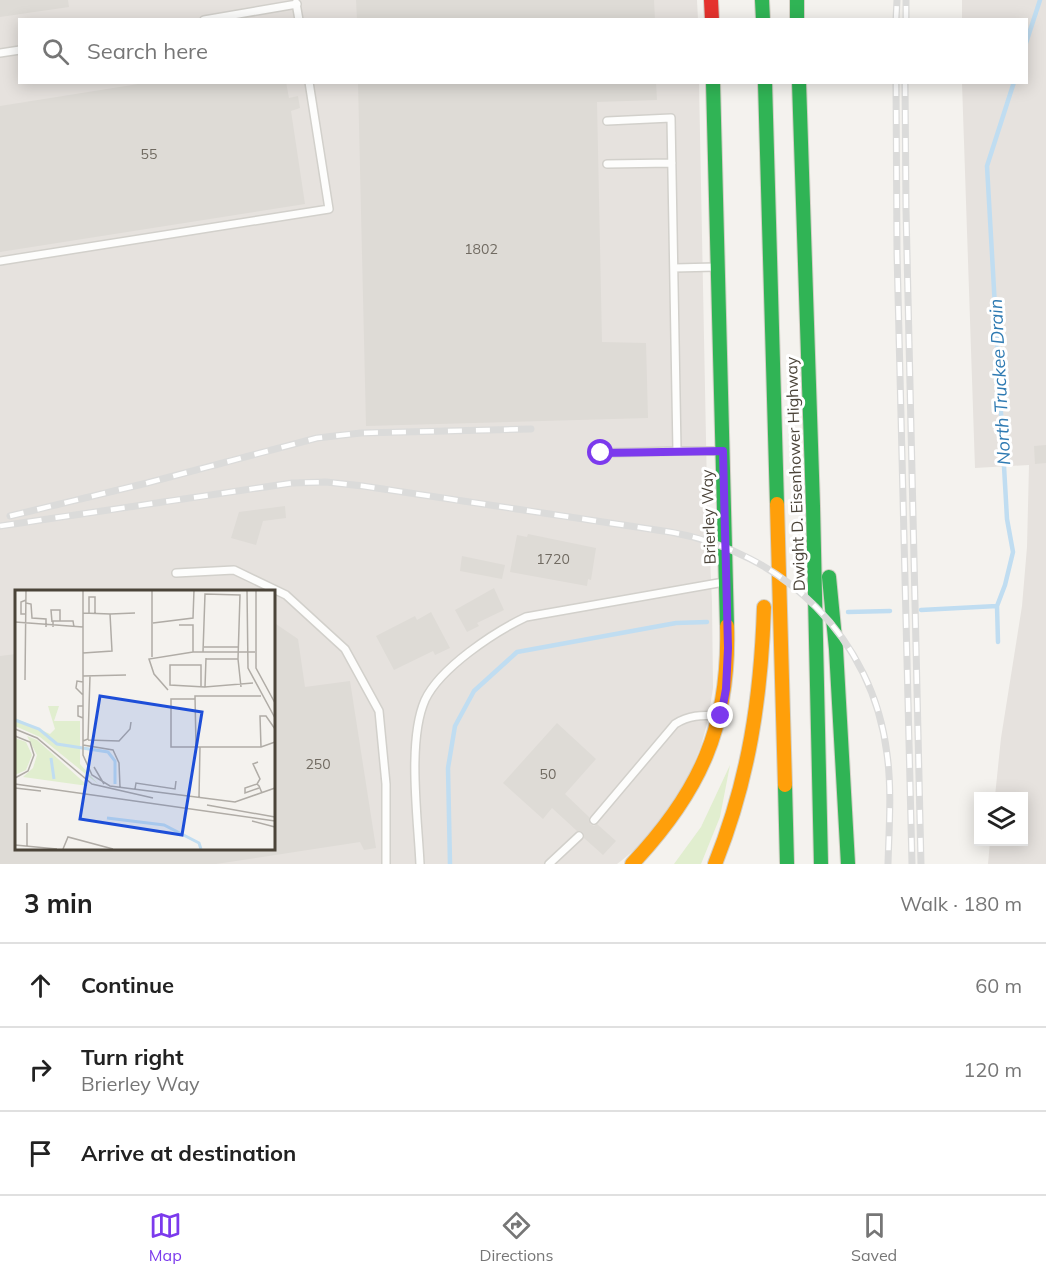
<!DOCTYPE html>
<html lang="en">
<head>
<meta charset="utf-8">
<style>
	body { margin:0; font-family:Mulish,sans-serif; background:#f2f2f2; color:#222 }
	.controls { position:absolute; right:18px; bottom:18px; display:grid; overflow:hidden; border-radius:0px; box-shadow:0 3px 15px #0003 }
	.controls button { width:54px; height:54px; display:grid; place-items:center; padding:0; border:0; border-bottom:2px solid #e0e0e0; background:#fff; color:#222; font:30px sans-serif }
	.stop { position:absolute; width:18px; height:18px; margin:-14px; border:4px solid #7c3aed; border-radius:50%; background:#fff }
	.stop.end { background:#7c3aed; border-color:#fff; box-shadow:0 2px 6px #0008 }
	.list { margin:0; padding:0; list-style:none }
	h2 { display:flex; justify-content:space-between; align-items:center; height:78px; margin:0; padding:0 24px; font-size:26px }
	h2 small { font-size:20px; font-weight:400; color:#767676 }
	.list li { display:grid; grid-template-columns:39px 1fr auto; gap:18px; align-items:center; box-sizing:border-box; height:84px; padding:0 24px; border-top:2px solid #e0e0e0 }
	.list b { display:block; font-size:22px; white-space:nowrap }
	.list p { margin:0; font-size:20px; white-space:nowrap; color:#767676 }
	.list em { font-size:20px; font-style:normal; color:#767676 }
	.icon { flex:none; width:33px; height:33px; fill:none; stroke:currentColor; stroke-width:2; stroke-linecap:round; stroke-linejoin:round }
	.map { position:relative; flex:none; width:1046px; height:864px; overflow:hidden }
	.search { position:absolute; background:#fff; box-shadow:0 3px 15px #0003; left:18px; right:18px; top:18px; height:66px; display:flex; align-items:center; gap:15px; box-sizing:border-box; padding:0 21px; border-radius:0px; color:#767676; font-size:22px }
	.sheet { height:330px; background:#fff }
	nav { display:flex; justify-content:space-around; align-items:center; box-sizing:border-box; height:84px; border-top:2px solid #e0e0e0; background:#fff; font-size:16px; color:#767676 }
	nav a { display:grid; justify-items:center; gap:3px }
	nav .on { color:#7c3aed }
	.map>svg:first-child { display:block }
	.industrial { fill:#e6e2de; fill-rule:evenodd }
	.green { fill:#e1eecf }
	.lines { fill:none; stroke-linecap:round; stroke-linejoin:round }
	.stream { stroke:#c0ddf1; stroke-width:4.5 }
	.building { fill:#dedbd6 }
	.lane-casing { stroke:#d2d0cb; stroke-width:10 }
	.fast-casing { stroke:#d3cfc5; stroke-width:16 }
	.slow-casing { stroke:#d3cfc5; stroke-width:16 }
	.jam-casing { stroke:#d3cfc5; stroke-width:16 }
	.lane { stroke:#fdfdfc; stroke-width:7 }
	.fast { stroke:#30b455; stroke-width:14 }
	.slow { stroke:#ff9f0a; stroke-width:14 }
	.jam { stroke:#e5322d; stroke-width:14 }
	.rail-casing { stroke:#dbdbda; stroke-width:7 }
	.rail { stroke:#fff; stroke-width:4.5; stroke-dasharray:14; stroke-linecap:butt }
	.route { stroke:#7c3aed; stroke-width:8 }
	.labels { text-anchor:middle; stroke-width:6; stroke-linejoin:round; paint-order:stroke }
	.number-label { font-size:14px; fill:#706a61 }
	.street-label { font-size:16px; fill:#4b4439; stroke:#fff }
	.water-label { font-size:18px; font-style:italic; fill:#2e7ab2; stroke:#fff }
	.inset-river { fill:none; stroke:#c0ddf1; stroke-width:3 }
	.inset-road { fill:none; stroke:#b0aca6; stroke-width:1.5 }
	.view { fill:#1d4ed8; fill-opacity:0.15; stroke:#1d4ed8; stroke-width:3 }
	.inset-edge { fill:none; stroke:#4b4439; stroke-width:3 }
</style>
</head>
<body>
<div class="map">
<svg width="1046" height="864" viewBox="0 0 1046 864">
	<rect width="100%" height="100%" fill="#f4f2ee"/>
	<path class="industrial" d="M0 0H697L698 20H20V82L699 83 707 490 712 602 713 688 708 720 701 746 685 786 644 842 621 861 617 864H0ZM16 591H273V848H16Z
		M962 0H1046V864H988L990 842H1024V796H995L1001 738 1022 606 1027 547 1029 465 975 468 962 83 1026 82V20L962 19Z"/>
	<path class="green" d="M730 765 720 817 701 864H674L701 827Z"/>
	<g class="lines">
		<path class="stream" d="M1026 43 1040 0
			M921 610 997 606
			M848 612 890 611
			M998 642 997 606 1005 585 1013 552 1007 519 987 166 1014 82
			M450 864 448 768 455 726 474 691 517 652 676 623 707 622"/>
	</g>
	<path class="building" d="M0 0H68L69 7 0 17Z
		M356 0H654L655 20H357Z
		M151 82H286L289 98 298 96 300 108 291 111 305 204 0 252V106Z
		M358 82H656L657 100 597 102 602 342 646 343 648 418 366 426Z
		M1046 445V463L1035 464 1034 446Z
		M285 506 286 518 263 521 256 545 231 538 239 512Z
		M528 534 596 548 591 580 588 579 587 586 510 572 517 535 527 537Z
		M462 556 505 565 502 579 460 571Z
		M494 588 504 610 477 623 479 626 467 632 455 610Z
		M431 612 450 648 435 655 433 651 394 670 376 636 415 616 417 620Z
		M273 622 298 639 305 687 350 681 376 848 364 850 360 842 216 864H0V656L16 654V848H273Z
		M557 723 596 759 565 794 589 817 590 824 594 826 597 824 616 841 603 855 584 838 583 832 577 831 552 808 543 819 503 783Z"/>
	<g class="lines">
		<g class="lane-casing">
			<path id="lane" d="M296 3 299 20
				M204 20 297 4
				M0 53 20 50
				M607 121 671 118 677 451H720
				M607 164 672 163
				M0 261 329 209 309 82
				M674 268 716 267
				M601 453 677 451
				M176 573 234 570 286 595 345 649 379 711 386 784V864
				M594 820 675 724C689 715 701 715 718 716
				M420 864C418 819 407 741 425 700 440 668 494 632 526 617L724 582
				M549 864 579 836"/>
		</g>
		<g class="fast-casing">
			<path id="fast" d="M762 0 763 20
				M797 0V20
				M713 82 727 626
				M765 82 777 504
				M799 82 813 506 821 864
				M829 577 836 649 848 864
				M785 785 787 864"/>
		</g>
		<g class="slow-casing">
			<path id="slow" d="M777 504 785 785
				M632 864C700 792 730 726 727 626
				M715 864C749 779 761 698 764 607"/>
		</g>
		<g class="jam-casing">
			<path id="jam" d="M711 0 712 20"/>
		</g>
		<use href="#lane" class="lane"/>
		<use href="#fast" class="fast"/>
		<use href="#slow" class="slow"/>
		<use href="#jam" class="jam"/>
		<g class="rail-casing">
			<path id="rail" d="M896 20 897 0
				M906 20V0
				M896 82 897 253 912 864
				M905 82 906 210 921 864
				M10 516 147 483 317 438 361 433 531 429
				M0 526 292 483 326 482 363 486 670 532C784 552 873 638 887 754 892 790 889 828 888 864"/>
		</g>
		<use href="#rail" class="rail"/>
	</g>
	<g class="lines">
		<path class="route" d="M601 453 723 451 728 648 726 689 721 716"/>
	</g>
	<g class="labels">
		<g class="number-label">
			<text x="149" y="159">55</text>
			<text x="481" y="254">1802</text>
			<text x="553" y="564">1720</text>
			<text x="318" y="769">250</text>
			<text x="548" y="779">50</text>
		</g>
		<g class="street-label">
			<text transform="translate(795 474) rotate(-92)" y="6">Dwight D. Eisenhower Highway</text>
			<text transform="translate(708 517) rotate(-92)" y="6">Brierley Way</text>
		</g>
		<g class="water-label">
			<text transform="translate(1000 382) rotate(-93)" y="6">North Truckee Drain</text>
		</g>
	</g>
	<g transform="translate(15 590)">
		<rect width="260" height="260" fill="#f4f2ee"/>
		<path d="M33 116H44L39 131H65V174L83 194 25 147 0 136V128L35 144 40 139ZM12 146 22 150 73 196 8 187 18 178 22 165ZM0 148 11 152 17 165 11 180 0 185Z" fill="#e1eecf"/>
		<path class="inset-river" d="M0 130 24 139 42 154 93 162 100 171V194M36 168 39 189M92 228 149 235 184 253 186 259"/>
		<path class="inset-road" d="M68 0V165L77 185 95 196 220 212 260 198M232 0 233 78 260 128M241 0V78L260 113M11 13 16 14 17 28 31 29V37M11 24H6V12L11 10M74 24V7H80V24M95 24 120 23M0 32 68 37M37 32 36 20H45V31M138 33 178 28 179 0M164 35H178V62H188L190 4 225 5 223 69H191M38 37V31H58L59 37M189 57H224M223 62H188H240M68 63 97 61 95 24 68 23M137 67V0M191 68 190 97 238 93M223 69 226 97M68 86 111 85M10 90 11 0M68 92 62 91 61 98 68 105M186 96V75H155V95L190 97M153 100 139 84 134 69 178 62M180 109H156V157H246L260 152M68 128 63 126V116H68M0 139 22 148 77 194 138 208M0 146 15 152 19 165 13 181 0 188M73 150 104 151 115 139 116 132M68 151 73 149 75 86M68 155 98 160 104 173 105 197M181 157 180 106H246M246 157 245 126H251L260 139M79 177 89 194M0 194 260 231M242 194 245 189 238 174 243 172M0 198 26 201M244 198 230 203V198L242 194 244 196 247 203M120 199 121 193 160 199 161 191M184 207 185 157M192 215 260 227M237 231 260 237M12 233V256M0 255 42 259M48 259 53 247 98 259"/>
		<path class="view" d="M85 106 187 122 167 245 65 229Z"/>
		<rect width="260" height="260" class="inset-edge"/>
	</g>
</svg>
<div class="controls">
<button><svg class="icon" aria-label="layers" viewBox="0 0 24 24"><path d="M12 4l9 5-9 5-9-5zM3 14l9 5 9-5"/></svg></button>
</div>
<div class="stop" style="left:601px;top:453px"></div>
<div class="stop end" style="left:721px;top:716px"></div>
<div class="search"><svg class="icon" aria-label="search" viewBox="0 0 24 24"><circle cx="10" cy="10" r="6"/><path d="M15 15l6 6"/></svg>Search here</div>
</div>
<section class="sheet">
<h2>3 min<small>Walk · 180 m</small></h2>
<ul class="list">
<li><svg class="icon" aria-label="ahead" viewBox="0 0 24 24"><path d="M12 20V5M6 11l6-6 6 6"/></svg><div><b>Continue</b></div><em>60 m</em></li>
<li><svg class="icon" aria-label="right" viewBox="0 0 24 24"><path d="M7 20v-9h11M14 6l5 5-5 5"/></svg><div><b>Turn right</b><p>Brierley Way</p></div><em>120 m</em></li>
<li><svg class="icon" aria-label="arrive" viewBox="0 0 24 24"><path d="M6 21V4h12l-3 4 3 4H6"/></svg><div><b>Arrive at destination</b></div></li>
</ul>
</section>
<nav>
<a class="on"><svg class="icon" aria-label="map" viewBox="0 0 24 24"><path d="M3 6l6-2 6 2 6-2v14l-6 2-6-2-6 2zM9 4v14M15 6v14"/></svg>Map</a>
<a><svg class="icon" aria-label="directions" viewBox="0 0 24 24"><path d="M12 3l9 9-9 9-9-9zM9 14v-3h6M13 9l2 2-2 2"/></svg>Directions</a>
<a><svg class="icon" aria-label="saved" viewBox="0 0 24 24"><path d="M7 4h10v16l-5-4-5 4z"/></svg>Saved</a>
</nav>
</body>
</html>
